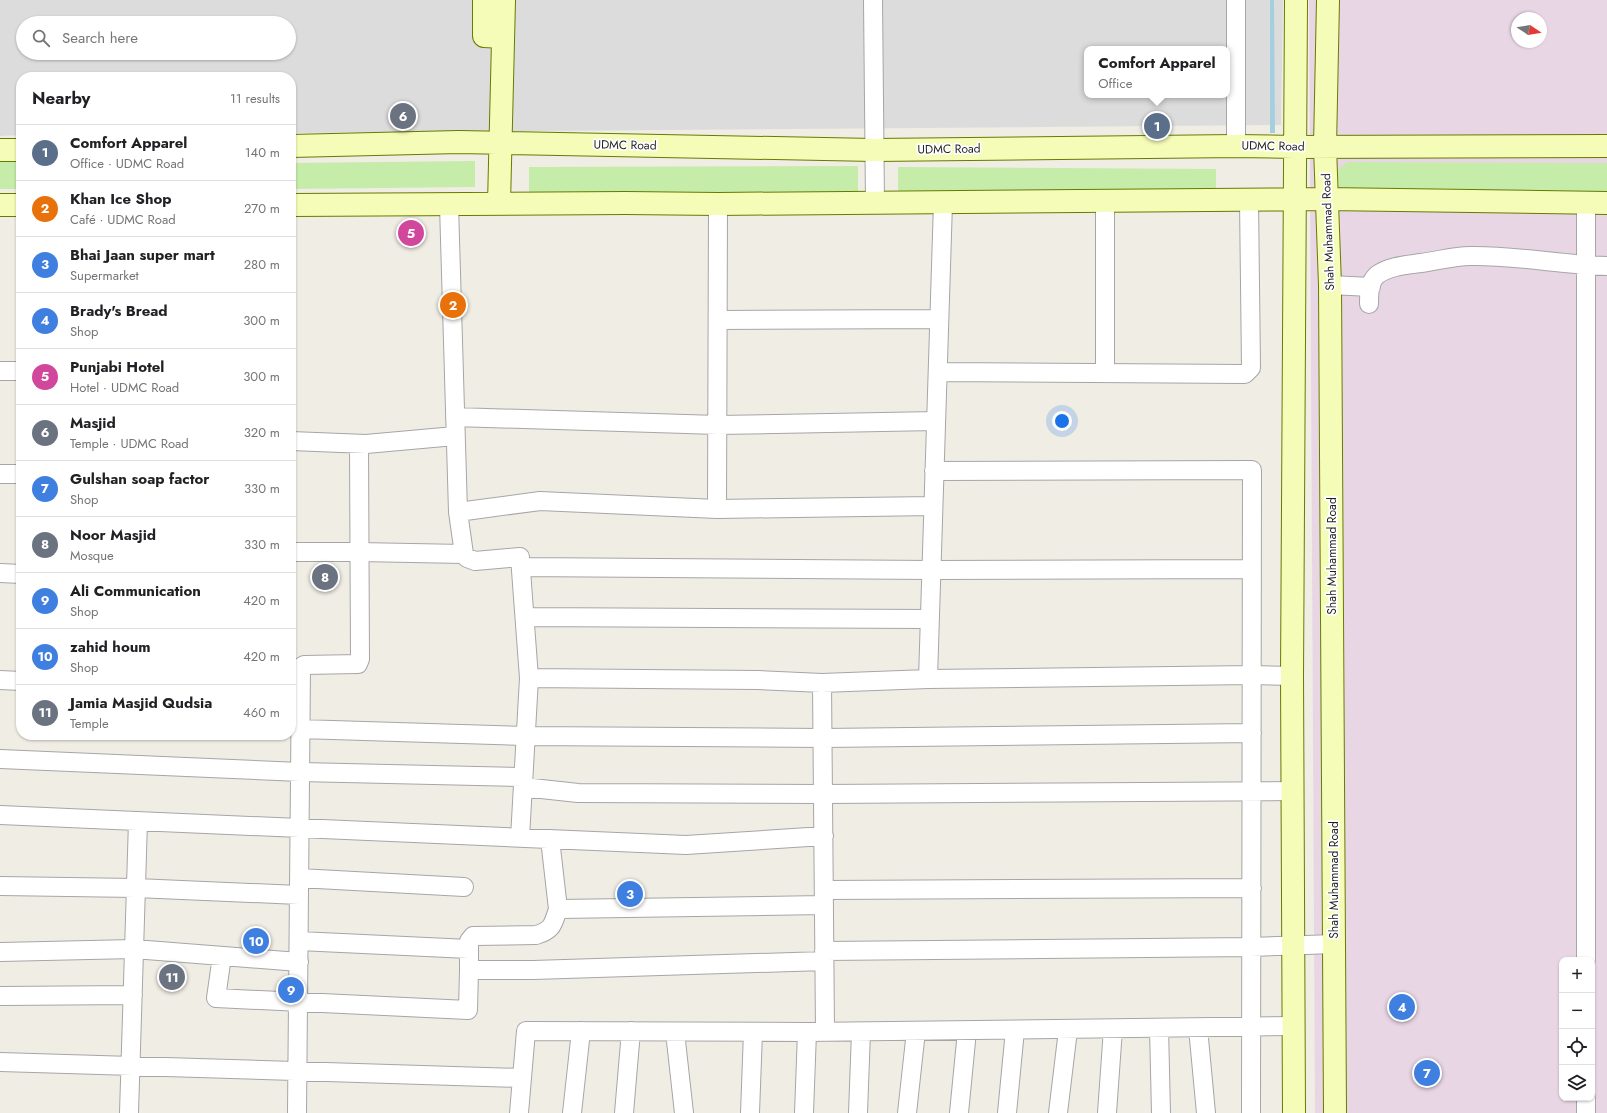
<!DOCTYPE html>
<html lang="en">
<head>
<meta charset="utf-8">
<style>
	body { margin:0; font-family:Jost,sans-serif; background:#f2f2f2; color:#202124 }
	.controls { position:absolute; right:12px; bottom:12px; display:grid; overflow:hidden; border-radius:8px; box-shadow:0 1px 3px #0004 }
	.controls button { width:36px; height:36px; display:grid; place-items:center; padding:0; border:0; border-bottom:1px solid #e0e0e0; background:#fff; color:#202124; font:20px sans-serif }
	.compass { position:absolute; left:1511px; top:12px; width:36px; height:36px; border-radius:50%; background:#fff; box-shadow:0 1px 3px #0004; rotate:102deg }
	.you { position:absolute; left:1062px; top:421px; width:14px; height:14px; margin:-10px; border:3px solid #fff; border-radius:50%; background:#1a73e8; box-shadow:0 0 0 6px #1a73e833 }
	.badge { display:grid; place-items:center; width:26px; height:26px; border-radius:50%; background:#0b8043; color:#fff; font-size:13px; font-weight:700 }
	.pin { position:absolute; translate:-50% -50%; border:2px solid #fff; box-shadow:0 1px 4px #0006 }
	.popup { position:absolute; left:1084px; top:46px; width:146px; height:52px; box-sizing:border-box; display:grid; place-content:center; border-radius:8px; background:#fff; filter:drop-shadow(0 1px 3px #0005); font-size:13px; white-space:nowrap; color:#757577 }
	.popup b { font-size:15px; color:#202124 }
	.popup::after { content:''; position:absolute; left:50%; top:100%; margin-left:-8px; border:8px solid transparent; border-top-color:#fff }
	.list { margin:0; padding:0; list-style:none }
	h2 { display:flex; justify-content:space-between; align-items:center; height:52px; margin:0; padding:0 16px; font-size:17px }
	h2 small { font-size:13px; font-weight:400; color:#757577 }
	.list li { display:grid; grid-template-columns:26px 1fr auto; gap:12px; align-items:center; box-sizing:border-box; height:56px; padding:0 16px; border-top:1px solid #e0e0e0 }
	.list b { display:block; font-size:15px; white-space:nowrap }
	.list p { margin:0; font-size:13px; white-space:nowrap; color:#757577 }
	.list em { font-size:13px; font-style:normal; color:#757577 }
	.icon { flex:none; width:22px; height:22px; fill:none; stroke:currentColor; stroke-width:2; stroke-linecap:round; stroke-linejoin:round }
	.map { position:relative; flex:none; width:1607px; height:1113px; overflow:hidden }
	.search { position:absolute; background:#fff; box-shadow:0 1px 3px #0004; left:16px; top:16px; width:280px; height:44px; display:flex; align-items:center; gap:10px; box-sizing:border-box; padding:0 14px; border-radius:22px; color:#757577; font-size:15px }
	.panel { position:absolute; background:#fff; box-shadow:0 1px 3px #0004; left:16px; top:72px; width:280px; height:668px; border-radius:16px }
	.map>svg:first-child { display:block }
	.residential { fill:#dddcdc; fill-rule:evenodd }
	.industrial { fill:#e9d6e5; fill-rule:evenodd }
	.grass { fill:#c6eca9 }
	.water { fill:#a4cfdf }
	.lines { fill:none; stroke-linecap:round; stroke-linejoin:round }
	.street-casing { stroke:#a6a6a6; stroke-width:20 }
	.secondary-casing { stroke:#677b01; stroke-width:24 }
	.street { stroke:#fff; stroke-width:18 }
	.secondary { stroke:#f5fcb7; stroke-width:22 }
	.labels { text-anchor:middle; stroke-width:3.5; stroke-linejoin:round; paint-order:stroke }
	.street-label { font-size:12px; fill:#1f1f1f; stroke:#fff }
</style>
</head>
<body>
<div class="map">
<svg width="1607" height="1113" viewBox="0 0 1607 1113">
	<rect width="100%" height="100%" fill="#f0ede5"/>
	<path class="residential" d="M0 0H1283L1281 125 291 133V77H21V135L0 136ZM23 23H289V53H23ZM1087 49H1227V95H1087Z"/>
	<path class="industrial" d="M1309 0H1607V1113H1315ZM1517 18H1541V42H1517ZM1562 960H1592V1098H1562Z"/>
	<path class="grass" d="M0 160H21V189H0Z
		M475 161V187L291 189V163Z
		M1348 162 1607 163V191L1344 193 1337 185C1337 174 1337 167 1348 162Z
		M858 166V195L529 196V167Z
		M898 167 1216 169V195L898 192Z"/>
	<path class="water" d="M1270 0H1274L1275 133H1270Z"/>
	<g class="lines">
		<g class="street-casing">
			<path id="street" d="M873 0 875 203
				M1236 146V0
				M1105 201V373
				M449 205 458 512 464 554 467 558 475 561 520 557 529 678 520 838
				M1330 285 1371 287
				M1369 304C1369 294 1369 282 1377 275 1389 266 1407 265 1421 263 1437 261 1454 256 1470 256 1516 255 1561 265 1607 266
				M718 320 939 319
				M0 371H21
				M938 372 1245 374 1251 368 1249 200
				M455 417 718 425 936 421
				M291 441 366 444 455 436
				M934 471 1252 470 1251 1113
				M0 474H21
				M717 509 718 204
				M458 512 540 501 717 509 933 506
				M291 552H359L464 554
				M521 567 931 570 1252 569
				M0 573 21 574
				M525 617 930 619
				M529 678 758 680 822 683 928 679 1252 675 1292 676
				M928 679 943 203
				M0 680 21 681
				M822 683 825 1032
				M300 729 526 736 823 738 1252 733
				M0 759 300 772 523 777
				M523 787 578 793 823 794 1293 791
				M0 815 686 845 824 836
				M550 839 558 909 824 905
				M299 878 464 887
				M0 886 136 888 299 895
				M824 890 1252 888
				M558 909C553 924 553 930 536 935L473 936 469 941V970H533L824 961
				M299 941 469 949
				M824 951 1251 947 1334 944
				M0 952 134 949 299 962
				M222 956 216 998 468 1010 469 970
				M1586 960V203
				M0 996 133 995
				M1159 1028 1161 1113
				M1198 1028 1206 1113
				M675 1032 684 1113
				M0 1062 521 1078
				M129 1113 138 821
				M297 1113 301 667 304 665 358 664 360 659 359 444
				M519 1113 526 1031 807 1032 1294 1026
				M572 1113 581 1031
				M624 1113 631 1031
				M750 1113 753 1032
				M804 1113 807 1032
				M858 1113 861 1032
				M907 1113 916 1031
				M959 1113 967 1031
				M1007 1113 1015 1030
				M1058 1113 1068 1030
				M1107 1113 1113 1029
				M1586 1113V1098"/>
		</g>
		<g class="secondary-casing">
			<path id="secondary" d="M484 0V36L503 37
				M1328 0 1325 147 1330 285 1335 1113
				M291 146 459 142 874 150 1236 146 1294 147 1607 146
				M0 150H21
				M499 204 504 0
				M0 205H21
				M291 205 626 203 718 204 1326 199 1607 203
				M1294 1113 1292 676 1296 0"/>
		</g>
		<use href="#street" class="street"/>
		<use href="#secondary" class="secondary"/>
	</g>
	<g class="labels">
		<g class="street-label">
			<text transform="translate(625 145) rotate(1)" y="4">UDMC Road</text>
			<text transform="translate(1273 146) rotate(1)" y="4">UDMC Road</text>
			<text transform="translate(949 149) rotate(-1)" y="4">UDMC Road</text>
			<text transform="translate(1328 232) rotate(-92)" y="4">Shah Muhammad Road</text>
			<text transform="translate(1332 556) rotate(-90)" y="4">Shah Muhammad Road</text>
			<text transform="translate(1334 880) rotate(-90)" y="4">Shah Muhammad Road</text>
		</g>
	</g>
</svg>
<div class="controls">
<button>+</button>
<button>−</button>
<button><svg class="icon" aria-label="locate" viewBox="0 0 24 24"><circle cx="12" cy="12" r="6"/><path d="M12 2v4M12 18v4M2 12h4M18 12h4"/></svg></button>
<button><svg class="icon" aria-label="layers" viewBox="0 0 24 24"><path d="M12 4l9 5-9 5-9-5zM3 14l9 5 9-5"/></svg></button>
</div>
<svg class="compass" viewBox="-18 -18 36 36"><path d="M0-13l5 13h-10z" fill="#e53935"/><path d="M0 13l5-13h-10z" fill="#757577"/></svg>
<div class="you"></div>
<div class="pin badge" style="left:1157px;top:126px;background:#5c6f8a">1</div>
<div class="popup"><b>Comfort Apparel</b>Office</div>
<div class="pin badge" style="left:453px;top:305px;background:#e8710a">2</div>
<div class="pin badge" style="left:630px;top:894px;background:#3f7fe0">3</div>
<div class="pin badge" style="left:1402px;top:1007px;background:#3f7fe0">4</div>
<div class="pin badge" style="left:411px;top:233px;background:#d1479c">5</div>
<div class="pin badge" style="left:403px;top:116px;background:#6b7280">6</div>
<div class="pin badge" style="left:1427px;top:1073px;background:#3f7fe0">7</div>
<div class="pin badge" style="left:325px;top:577px;background:#6b7280">8</div>
<div class="pin badge" style="left:291px;top:990px;background:#3f7fe0">9</div>
<div class="pin badge" style="left:256px;top:941px;background:#3f7fe0">10</div>
<div class="pin badge" style="left:172px;top:977px;background:#6b7280">11</div>
<div class="search"><svg class="icon" aria-label="search" viewBox="0 0 24 24"><circle cx="10" cy="10" r="6"/><path d="M15 15l6 6"/></svg>Search here</div>
<section class="panel">
<h2>Nearby<small>11 results</small></h2>
<ul class="list">
<li><span class="badge" style="background:#5c6f8a">1</span><div><b>Comfort Apparel</b><p>Office · UDMC Road</p></div><em>140 m</em></li>
<li><span class="badge" style="background:#e8710a">2</span><div><b>Khan Ice Shop</b><p>Café · UDMC Road</p></div><em>270 m</em></li>
<li><span class="badge" style="background:#3f7fe0">3</span><div><b>Bhai Jaan super mart</b><p>Supermarket</p></div><em>280 m</em></li>
<li><span class="badge" style="background:#3f7fe0">4</span><div><b>Brady's Bread</b><p>Shop</p></div><em>300 m</em></li>
<li><span class="badge" style="background:#d1479c">5</span><div><b>Punjabi Hotel</b><p>Hotel · UDMC Road</p></div><em>300 m</em></li>
<li><span class="badge" style="background:#6b7280">6</span><div><b>Masjid</b><p>Temple · UDMC Road</p></div><em>320 m</em></li>
<li><span class="badge" style="background:#3f7fe0">7</span><div><b>Gulshan soap factor</b><p>Shop</p></div><em>330 m</em></li>
<li><span class="badge" style="background:#6b7280">8</span><div><b>Noor Masjid</b><p>Mosque</p></div><em>330 m</em></li>
<li><span class="badge" style="background:#3f7fe0">9</span><div><b>Ali Communication</b><p>Shop</p></div><em>420 m</em></li>
<li><span class="badge" style="background:#3f7fe0">10</span><div><b>zahid houm</b><p>Shop</p></div><em>420 m</em></li>
<li><span class="badge" style="background:#6b7280">11</span><div><b>Jamia Masjid Qudsia</b><p>Temple</p></div><em>460 m</em></li>
</ul>
</section>
</div>
</body>
</html>
